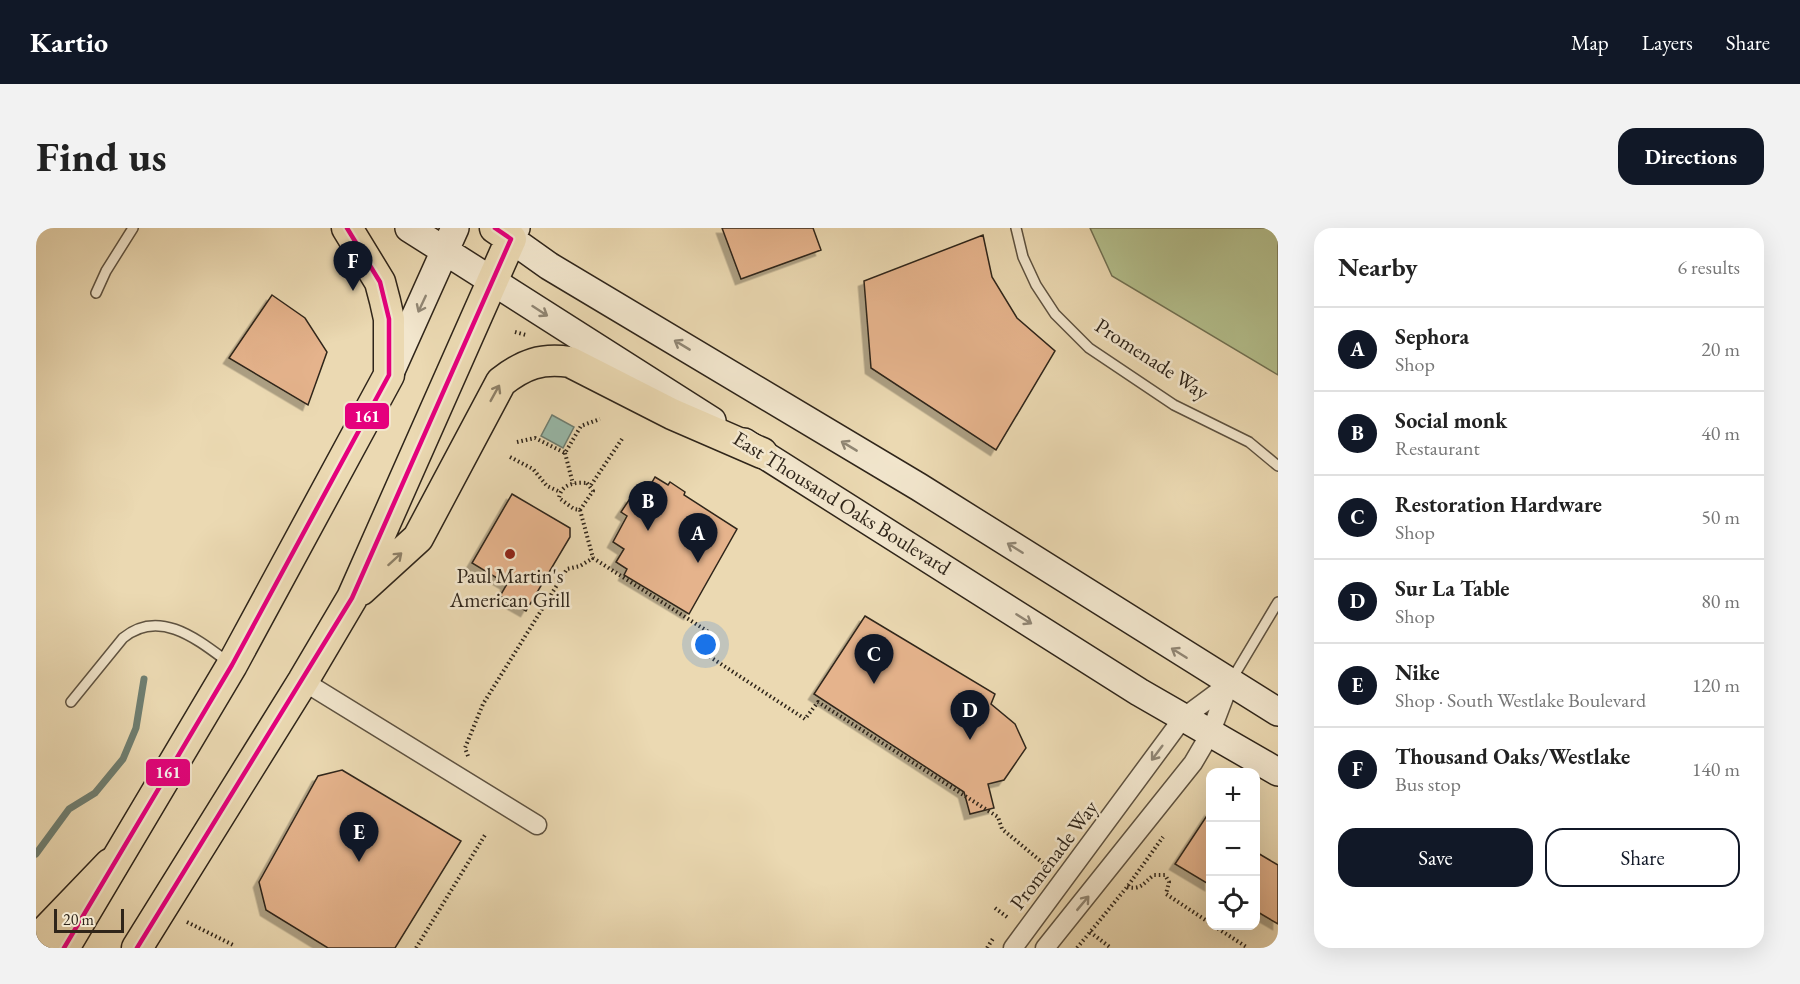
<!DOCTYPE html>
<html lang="en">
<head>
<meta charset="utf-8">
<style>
	body { margin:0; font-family:"EB Garamond",serif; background:#f2f2f2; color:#222 }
	.controls { position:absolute; right:18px; bottom:18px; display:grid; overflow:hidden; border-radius:12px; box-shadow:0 6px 24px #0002 }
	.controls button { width:54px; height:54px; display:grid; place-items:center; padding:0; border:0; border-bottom:2px solid #e0e0e0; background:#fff; color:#222; font:30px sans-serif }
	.scale { position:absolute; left:18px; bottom:15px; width:70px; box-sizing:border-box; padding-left:6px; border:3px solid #2f251a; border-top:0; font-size:16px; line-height:21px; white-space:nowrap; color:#2f251a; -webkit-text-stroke:4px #f2e6cd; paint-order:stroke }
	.you { position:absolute; left:670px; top:417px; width:21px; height:21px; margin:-15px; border:4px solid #fff; border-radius:50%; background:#1a73e8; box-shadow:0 0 0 9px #1a73e833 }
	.badge { display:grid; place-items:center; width:39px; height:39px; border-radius:50%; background:#111827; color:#fff; font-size:20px; font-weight:700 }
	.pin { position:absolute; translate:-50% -50px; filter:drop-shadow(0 2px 3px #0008) }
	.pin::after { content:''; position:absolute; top:32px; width:21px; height:18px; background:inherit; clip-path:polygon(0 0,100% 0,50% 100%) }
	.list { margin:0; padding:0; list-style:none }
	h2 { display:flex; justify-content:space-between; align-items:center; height:78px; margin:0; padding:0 24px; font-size:26px }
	h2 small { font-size:20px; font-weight:400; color:#767676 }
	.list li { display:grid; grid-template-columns:39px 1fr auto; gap:18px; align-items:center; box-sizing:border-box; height:84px; padding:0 24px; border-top:2px solid #e0e0e0 }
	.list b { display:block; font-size:22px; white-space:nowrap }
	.list p { margin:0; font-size:20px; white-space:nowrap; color:#767676 }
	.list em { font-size:20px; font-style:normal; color:#767676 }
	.actions { display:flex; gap:12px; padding:18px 24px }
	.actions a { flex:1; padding:14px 0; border:2px solid #111827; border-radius:18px; text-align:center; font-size:21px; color:#111827 }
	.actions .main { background:#111827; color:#fff }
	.icon { flex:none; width:33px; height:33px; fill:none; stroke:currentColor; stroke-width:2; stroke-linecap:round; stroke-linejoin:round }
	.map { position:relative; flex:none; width:1242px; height:720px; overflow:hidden; border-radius:18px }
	header { display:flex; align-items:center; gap:36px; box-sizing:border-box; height:84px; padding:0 30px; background:#111827; color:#fff }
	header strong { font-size:28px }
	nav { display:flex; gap:33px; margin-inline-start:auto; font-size:21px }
	.intro { display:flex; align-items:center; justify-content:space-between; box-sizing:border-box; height:144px; padding:0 36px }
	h1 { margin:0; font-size:42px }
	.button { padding:15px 27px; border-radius:18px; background:#111827; color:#fff; font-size:21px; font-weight:700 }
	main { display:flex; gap:36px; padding:0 36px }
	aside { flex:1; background:#fff; border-radius:18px; box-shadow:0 6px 24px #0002 }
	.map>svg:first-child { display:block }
	.green { fill:#b4c08e; stroke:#727254; stroke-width:1.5 }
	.water { fill:#98baab; stroke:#6e7e71; stroke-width:1.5 }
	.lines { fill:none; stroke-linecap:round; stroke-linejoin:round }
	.stream { stroke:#6e7e71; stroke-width:7 }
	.building { fill:#e5b38c; stroke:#2f251a; stroke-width:1.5; filter:url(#shadow) }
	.service-casing { stroke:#5e5240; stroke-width:12 }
	.minor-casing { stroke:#5e5240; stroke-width:21 }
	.secondary-casing { stroke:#2f251a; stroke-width:30 }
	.primary-casing { stroke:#2f251a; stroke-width:33 }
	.motorway-casing { stroke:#2f251a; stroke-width:36 }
	.path { stroke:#2f251a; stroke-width:4; stroke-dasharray:1.5 3; stroke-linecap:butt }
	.service { stroke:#f2e6cd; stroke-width:9 }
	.minor { stroke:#f2e6cd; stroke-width:18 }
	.secondary { stroke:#f2e6cd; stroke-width:27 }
	.primary { stroke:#ebd9b2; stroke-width:30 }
	.motorway { stroke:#ebd9b2; stroke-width:33 }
	.bus-1-casing { stroke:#f2e6cd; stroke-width:9 }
	.bus-1 { stroke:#e5007d; stroke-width:4.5 }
	.oneway { stroke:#908674 }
	.oneway2 { stroke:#8d7f66 }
	.poi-dot { fill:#8f2418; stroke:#f2e6cd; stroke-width:2 }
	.labels { text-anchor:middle; stroke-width:5; stroke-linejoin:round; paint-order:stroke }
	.street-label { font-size:21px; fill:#2f251a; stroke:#f2e6cd }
	.poi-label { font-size:21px; fill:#2f251a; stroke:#f2e6cd }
	.line-badge { stroke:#f2e6cd; stroke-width:2 }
	.badge-label { font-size:16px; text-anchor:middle; font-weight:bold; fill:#fff }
</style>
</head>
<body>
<header>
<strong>Kartio</strong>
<nav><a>Map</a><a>Layers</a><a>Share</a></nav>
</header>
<div class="intro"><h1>Find us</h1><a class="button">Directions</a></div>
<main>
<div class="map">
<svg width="1242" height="720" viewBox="0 0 1242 720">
	<defs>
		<filter id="shadow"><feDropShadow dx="-5.5" dy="5.5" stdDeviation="0" flood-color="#0004"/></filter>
	</defs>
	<rect width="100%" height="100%" fill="#ebd9b2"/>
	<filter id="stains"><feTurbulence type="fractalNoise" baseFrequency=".00333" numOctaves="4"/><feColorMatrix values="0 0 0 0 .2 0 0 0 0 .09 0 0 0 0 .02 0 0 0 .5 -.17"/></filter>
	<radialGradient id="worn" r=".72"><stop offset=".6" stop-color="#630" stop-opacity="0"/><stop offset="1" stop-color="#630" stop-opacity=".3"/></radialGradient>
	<path class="green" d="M1054 0H1242V147L1076 48Z"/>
	<path class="water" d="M516 187 538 199 527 220 505 208Z"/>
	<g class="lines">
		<path class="stream" d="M0 626 33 581 59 565 87 531 100 500 108 451"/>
	</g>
	<path class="building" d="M686 0H777L785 22 705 51Z
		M947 7 956 49 981 90 1019 123 960 222 835 140 828 53Z
		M236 67 269 90 291 124 272 177 193 130Z
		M619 249 632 257 634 254 649 264 648 267 701 301 653 386 588 347 591 341 580 334 588 321 577 314 591 288 585 284 595 269 599 272 609 254 615 256Z
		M476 266 534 300V309L490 383 464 368 471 356 436 335Z
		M829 388 959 466 955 476 979 496 990 520 968 552 952 556 958 580 934 586 928 564 778 466Z
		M306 542 425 613 359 720H292L230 682 223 654 282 548Z
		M1174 583V657L1139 636Z
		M1220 624 1242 637V696L1220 683Z"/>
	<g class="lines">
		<g class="service-casing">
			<path id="service" d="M980 0 987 29 1000 57 1019 86 1053 120 1138 177 1213 214 1242 238
				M60 65 70 43 97 0
				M1196 451 1242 374
				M35 474 87 410C123 380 161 411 192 434"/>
		</g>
		<g class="minor-casing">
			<path id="minor" d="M267 453 501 597
				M977 720 1147 490 1193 456
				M1009 720 1157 535 1174 506 1193 456"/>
		</g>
		<g class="secondary-casing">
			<path id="secondary" d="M373 0 676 193
				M480 0 475 11 513 38 883 259 1242 484
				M353 147 419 0
				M708 214 1103 464 1242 544"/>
		</g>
		<g class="primary-casing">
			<path id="primary" d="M325 362 382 310 465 154C488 136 505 130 534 134L636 186 726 225
				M28 720 196 437 353 147V91L349 73 344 54 311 0
				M101 720 267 453 316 370 475 11 459 0"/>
		</g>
		<g class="motorway-casing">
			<path id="motorway" d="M0 715 75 637"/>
		</g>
		<path class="path" d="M479 104 490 107
			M481 214 499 210 529 225 545 198 564 191
			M529 225 537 256
			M474 229 497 241 511 258 524 264
			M551 255 557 263 544 282 538 281 523 270C525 256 539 254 551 255Z
			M555 257 586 211
			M544 282 557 330 671 403 665 423 769 491 782 474 962 589 966 601 1007 635
			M432 528 429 520 447 476 531 341 544 338 557 330
			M1091 659C1106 662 1107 655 1118 647H1129L1133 654 1130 666 1174 695
			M959 680 971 689
			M151 694 197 717
			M1178 698 1212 720
			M1054 704 1075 720
			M380 720 449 607
			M951 720 958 709
			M1041 720 1091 659 1127 609"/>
		<use href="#service" class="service"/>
		<use href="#minor" class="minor"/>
		<use href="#secondary" class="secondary"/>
		<use href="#primary" class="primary"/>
		<use href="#motorway" class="motorway"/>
		<g class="bus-1-casing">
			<path id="bus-1" d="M28 720 196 437 353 147V91L344 54 311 0
				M101 720 316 370 475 11 459 0"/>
		</g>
		<use href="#bus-1" class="bus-1"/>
	</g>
	<defs><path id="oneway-shaft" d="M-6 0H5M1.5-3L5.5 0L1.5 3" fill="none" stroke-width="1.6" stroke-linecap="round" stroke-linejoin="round" transform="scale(1.5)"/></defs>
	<g class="oneway">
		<use href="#oneway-shaft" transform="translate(386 76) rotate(115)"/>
		<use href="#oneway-shaft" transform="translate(504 83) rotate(33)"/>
		<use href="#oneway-shaft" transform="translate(646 117) rotate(-149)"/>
		<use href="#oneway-shaft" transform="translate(813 218) rotate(-149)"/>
		<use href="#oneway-shaft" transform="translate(979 320) rotate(-148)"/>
		<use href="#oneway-shaft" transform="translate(988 391) rotate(32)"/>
		<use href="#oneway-shaft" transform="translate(1143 425) rotate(-148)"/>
		<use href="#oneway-shaft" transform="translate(1121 525) rotate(127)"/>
		<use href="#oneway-shaft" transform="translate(1047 675) rotate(-50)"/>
	</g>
	<g class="oneway2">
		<use href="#oneway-shaft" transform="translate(459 165) rotate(-61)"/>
		<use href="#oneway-shaft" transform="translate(359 331) rotate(-42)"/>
	</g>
	<circle class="poi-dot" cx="474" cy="326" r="6"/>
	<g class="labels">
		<g class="street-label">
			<text transform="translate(1116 131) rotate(33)" y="7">Promenade Way</text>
			<text transform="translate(806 275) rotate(32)" y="7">East Thousand Oaks Boulevard</text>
			<text transform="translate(1018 627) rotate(-53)" y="7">Promenade Way</text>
		</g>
		<g class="poi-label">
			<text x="474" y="355">Paul Martin's<tspan x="474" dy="24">American Grill</tspan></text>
		</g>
	</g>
	<g class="line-badge">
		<rect x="308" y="174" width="46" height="28" rx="6" fill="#e5007d"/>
		<rect x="109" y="530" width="46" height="29" rx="6" fill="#e5007d"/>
	</g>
	<g class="badge-label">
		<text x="331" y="194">161</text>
		<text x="132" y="550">161</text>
	</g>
	<rect width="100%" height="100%" filter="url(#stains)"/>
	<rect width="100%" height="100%" fill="url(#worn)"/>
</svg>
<div class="controls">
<button>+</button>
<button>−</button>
<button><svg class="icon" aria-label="locate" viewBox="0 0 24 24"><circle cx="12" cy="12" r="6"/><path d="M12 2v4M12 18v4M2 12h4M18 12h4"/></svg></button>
</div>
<div class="scale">20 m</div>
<div class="you"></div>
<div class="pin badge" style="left:662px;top:335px">A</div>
<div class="pin badge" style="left:612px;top:303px">B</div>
<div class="pin badge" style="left:838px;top:456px">C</div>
<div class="pin badge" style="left:934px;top:512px">D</div>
<div class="pin badge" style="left:323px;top:634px">E</div>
<div class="pin badge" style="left:317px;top:63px">F</div>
</div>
<aside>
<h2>Nearby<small>6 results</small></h2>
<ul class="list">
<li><span class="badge">A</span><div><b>Sephora</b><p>Shop</p></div><em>20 m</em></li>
<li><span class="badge">B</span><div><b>Social monk</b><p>Restaurant</p></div><em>40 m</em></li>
<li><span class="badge">C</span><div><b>Restoration Hardware</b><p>Shop</p></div><em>50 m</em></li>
<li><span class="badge">D</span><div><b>Sur La Table</b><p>Shop</p></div><em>80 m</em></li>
<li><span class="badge">E</span><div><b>Nike</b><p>Shop · South Westlake Boulevard</p></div><em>120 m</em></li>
<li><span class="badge">F</span><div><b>Thousand Oaks/Westlake</b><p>Bus stop</p></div><em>140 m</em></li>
</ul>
<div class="actions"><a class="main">Save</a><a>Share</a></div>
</aside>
</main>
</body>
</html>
